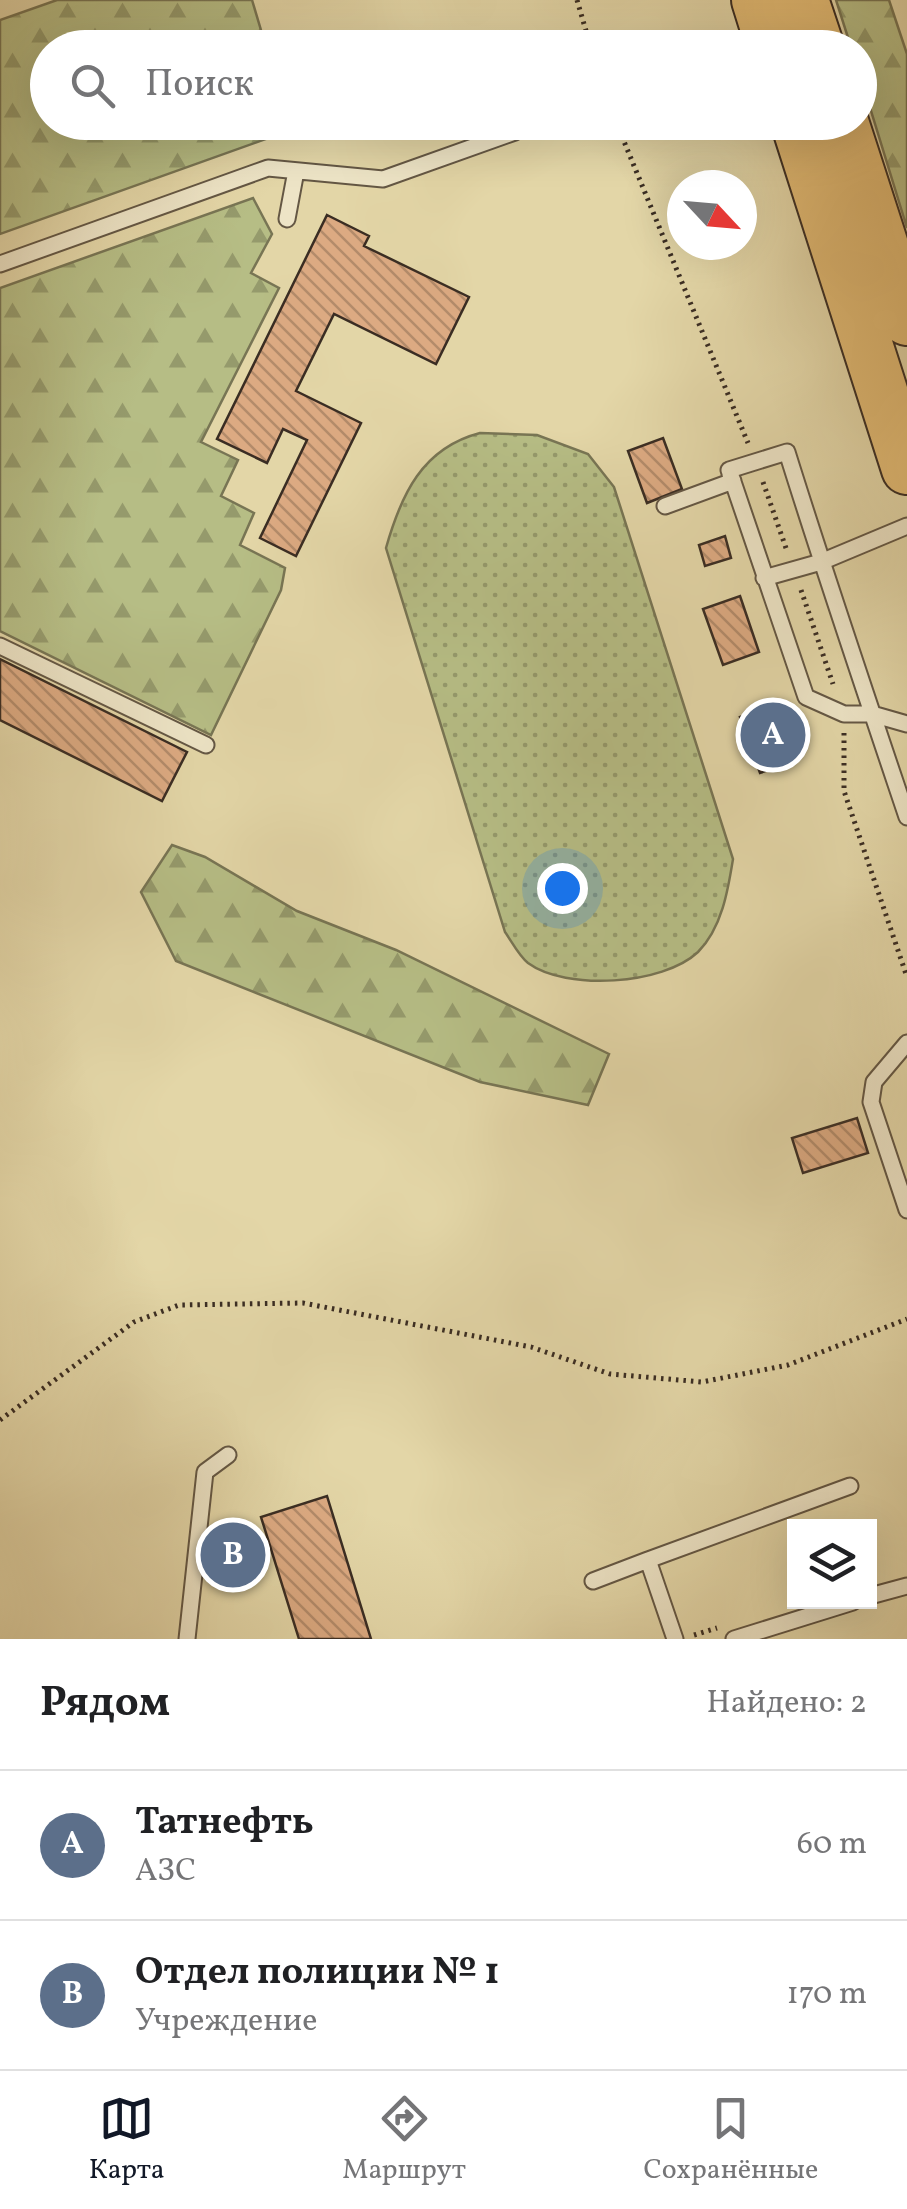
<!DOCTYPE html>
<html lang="ru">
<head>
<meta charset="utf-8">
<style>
	body { margin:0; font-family:Vollkorn,serif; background:#f2f2f2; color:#202124 }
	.controls { position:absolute; right:30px; bottom:30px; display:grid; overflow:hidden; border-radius:0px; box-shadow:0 10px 40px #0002 }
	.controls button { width:90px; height:90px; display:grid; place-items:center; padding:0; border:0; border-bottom:2px solid #e0e0e0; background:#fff; color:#202124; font:50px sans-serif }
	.compass { position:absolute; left:667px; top:170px; width:90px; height:90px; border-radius:50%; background:#fff; box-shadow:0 10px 40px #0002; rotate:116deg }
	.you { position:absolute; left:562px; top:888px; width:35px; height:35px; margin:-25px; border:8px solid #fff; border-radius:50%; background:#1a73e8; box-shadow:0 0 0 15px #1a73e833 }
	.badge { display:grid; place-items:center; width:65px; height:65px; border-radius:50%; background:#111827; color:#fff; font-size:32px; font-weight:700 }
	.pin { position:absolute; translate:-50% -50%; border:5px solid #fff; box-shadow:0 2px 10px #0006 }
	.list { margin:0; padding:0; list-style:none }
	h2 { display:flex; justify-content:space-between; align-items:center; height:130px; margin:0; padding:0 40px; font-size:42px }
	h2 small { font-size:32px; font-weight:400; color:#757577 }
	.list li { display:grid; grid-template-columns:65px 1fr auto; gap:30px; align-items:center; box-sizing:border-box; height:150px; padding:0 40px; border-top:2px solid #e0e0e0 }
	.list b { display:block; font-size:38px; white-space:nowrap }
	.list p { margin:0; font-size:32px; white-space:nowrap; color:#757577 }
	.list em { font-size:32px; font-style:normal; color:#757577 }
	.icon { flex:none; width:55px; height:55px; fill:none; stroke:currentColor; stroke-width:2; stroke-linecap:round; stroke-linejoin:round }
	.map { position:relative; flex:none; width:907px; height:1639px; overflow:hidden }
	.search { position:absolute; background:#fff; box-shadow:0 10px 40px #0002; left:30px; right:30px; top:30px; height:110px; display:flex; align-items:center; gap:25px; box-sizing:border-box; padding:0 35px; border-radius:55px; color:#757577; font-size:38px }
	.sheet { height:430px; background:#fff }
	nav { display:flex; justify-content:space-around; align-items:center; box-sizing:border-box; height:140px; border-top:2px solid #e0e0e0; background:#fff; font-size:28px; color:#757577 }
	nav a { display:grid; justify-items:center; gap:5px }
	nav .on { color:#111827 }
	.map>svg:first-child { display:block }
	.grass { fill:url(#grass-dots); stroke:#787554; stroke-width:2.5 }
	.forest { fill:url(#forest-firs); stroke:#787554; stroke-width:2.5 }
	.building { fill:url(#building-back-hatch); stroke:#3a2d23; stroke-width:2.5 }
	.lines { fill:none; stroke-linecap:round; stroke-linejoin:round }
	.service-casing { stroke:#645744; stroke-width:19 }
	.primary-casing { stroke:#3a2d23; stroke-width:54 }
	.path { stroke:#3a2d23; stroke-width:5; stroke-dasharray:2.5 5; stroke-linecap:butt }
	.service { stroke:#ede4c6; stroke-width:15 }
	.primary { stroke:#e2bb74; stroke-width:50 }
</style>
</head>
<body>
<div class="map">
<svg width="907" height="1639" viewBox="0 0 907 1639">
	<defs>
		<pattern id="grass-dots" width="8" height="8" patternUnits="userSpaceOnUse" patternTransform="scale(2.5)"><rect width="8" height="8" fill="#b6bd85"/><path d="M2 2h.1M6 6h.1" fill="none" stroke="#959a6c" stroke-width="1.8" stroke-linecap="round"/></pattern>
		<pattern id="forest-firs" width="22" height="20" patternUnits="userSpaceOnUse" patternTransform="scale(2.5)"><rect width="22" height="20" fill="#b6bd85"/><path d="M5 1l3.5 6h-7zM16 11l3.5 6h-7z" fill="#959a6c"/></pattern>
		<pattern id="building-back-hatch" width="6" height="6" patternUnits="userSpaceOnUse" patternTransform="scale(2.5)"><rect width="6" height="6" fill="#dcaa82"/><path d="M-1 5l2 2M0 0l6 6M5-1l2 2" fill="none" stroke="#b38b6a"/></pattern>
	</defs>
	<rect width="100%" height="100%" fill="#e3d6a7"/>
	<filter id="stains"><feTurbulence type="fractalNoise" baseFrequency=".002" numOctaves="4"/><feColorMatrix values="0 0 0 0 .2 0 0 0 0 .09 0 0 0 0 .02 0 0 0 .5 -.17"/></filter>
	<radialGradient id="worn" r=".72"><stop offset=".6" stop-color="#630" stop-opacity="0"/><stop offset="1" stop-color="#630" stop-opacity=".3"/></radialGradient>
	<path class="grass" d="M480 433 537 435 588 454 614 487 733 859C728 890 722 928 698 952 663 985 566 991 528 963 519 956 512 942 505 932L386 548C401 495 422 448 480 433Z"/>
	<path class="forest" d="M57 0H252L266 47 48 48V122H289L291 130 0 234V20Z
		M836 0H889L907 54V228L860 75V48L851 47Z
		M253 198 272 234 251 273 279 288 201 442 238 460 221 496 254 513 240 545 285 568 281 590 211 735 0 631V288Z
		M172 845 205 857 297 911 396 950 609 1054 588 1105 480 1082 176 961 141 892Z"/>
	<path class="building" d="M327 215 369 236 364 246 469 297 436 364 334 314 296 391 361 423 296 556 260 538 307 440 283 429 267 463 217 439Z
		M663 438 682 489 647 503 628 451Z
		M725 536 731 558 705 566 699 545Z
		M740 596 759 652 723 665 703 609Z
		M0 659 187 752 162 801 0 720Z
		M777 704 796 760 760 773 740 717Z
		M857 1118 868 1153 803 1173 792 1138Z
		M327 1496 371 1639H299L261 1517Z"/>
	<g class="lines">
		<g class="service-casing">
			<path id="service" d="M287 219 296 171
				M0 264 268 168 383 179 515 132 528 122
				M665 506 733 481 730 474
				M764 578 821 562 907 526
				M0 646 206 745
				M907 724 872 714H844L806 697 729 470 787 452C825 574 866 695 907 817
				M907 1043 874 1082 871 1102 907 1210
				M593 1581 648 1560
				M870 1596 907 1586
				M187 1639 205 1472 228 1455
				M675 1639 648 1560 850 1486
				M734 1639 853 1602"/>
		</g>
		<g class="primary-casing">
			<path id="primary" d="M757 0 772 48
				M803 0 819 48
				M796 122 907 469
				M843 122 907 320"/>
		</g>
		<path class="path" d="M577 0 591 48
			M616 122 748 443
			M763 482 787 551
			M801 590 833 684
			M844 733V791L907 977
			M0 1420 134 1322 179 1305 303 1303 531 1347 610 1374 702 1382 788 1365 907 1319
			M694 1635 717 1628"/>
		<use href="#service" class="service"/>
		<use href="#primary" class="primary"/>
	</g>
	<rect width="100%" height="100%" filter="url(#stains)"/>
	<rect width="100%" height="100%" fill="url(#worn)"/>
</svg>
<div class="controls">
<button><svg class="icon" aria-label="layers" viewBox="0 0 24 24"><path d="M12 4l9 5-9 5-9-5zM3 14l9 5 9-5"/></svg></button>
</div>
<svg class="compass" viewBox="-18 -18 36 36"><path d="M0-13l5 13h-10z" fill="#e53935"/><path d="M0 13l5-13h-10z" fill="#757577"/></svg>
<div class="you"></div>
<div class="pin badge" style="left:773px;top:735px;background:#5c6f8a">A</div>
<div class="pin badge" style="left:233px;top:1555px;background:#5c6f8a">B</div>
<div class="search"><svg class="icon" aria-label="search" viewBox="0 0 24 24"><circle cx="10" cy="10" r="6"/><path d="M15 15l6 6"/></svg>Поиск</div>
</div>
<section class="sheet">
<h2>Рядом<small>Найдено: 2</small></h2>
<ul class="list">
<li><span class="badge" style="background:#5c6f8a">A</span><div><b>Татнефть</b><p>АЗС</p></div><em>60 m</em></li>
<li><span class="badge" style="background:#5c6f8a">B</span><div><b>Отдел полиции № 1</b><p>Учреждение</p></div><em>170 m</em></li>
</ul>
</section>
<nav>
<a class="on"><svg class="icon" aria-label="map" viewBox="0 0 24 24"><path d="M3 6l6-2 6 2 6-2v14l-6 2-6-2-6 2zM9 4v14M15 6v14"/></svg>Карта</a>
<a><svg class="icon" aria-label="directions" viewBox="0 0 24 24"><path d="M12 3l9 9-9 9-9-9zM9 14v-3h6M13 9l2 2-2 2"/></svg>Маршрут</a>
<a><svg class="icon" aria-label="saved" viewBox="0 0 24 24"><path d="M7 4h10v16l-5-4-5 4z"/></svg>Сохранённые</a>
</nav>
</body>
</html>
